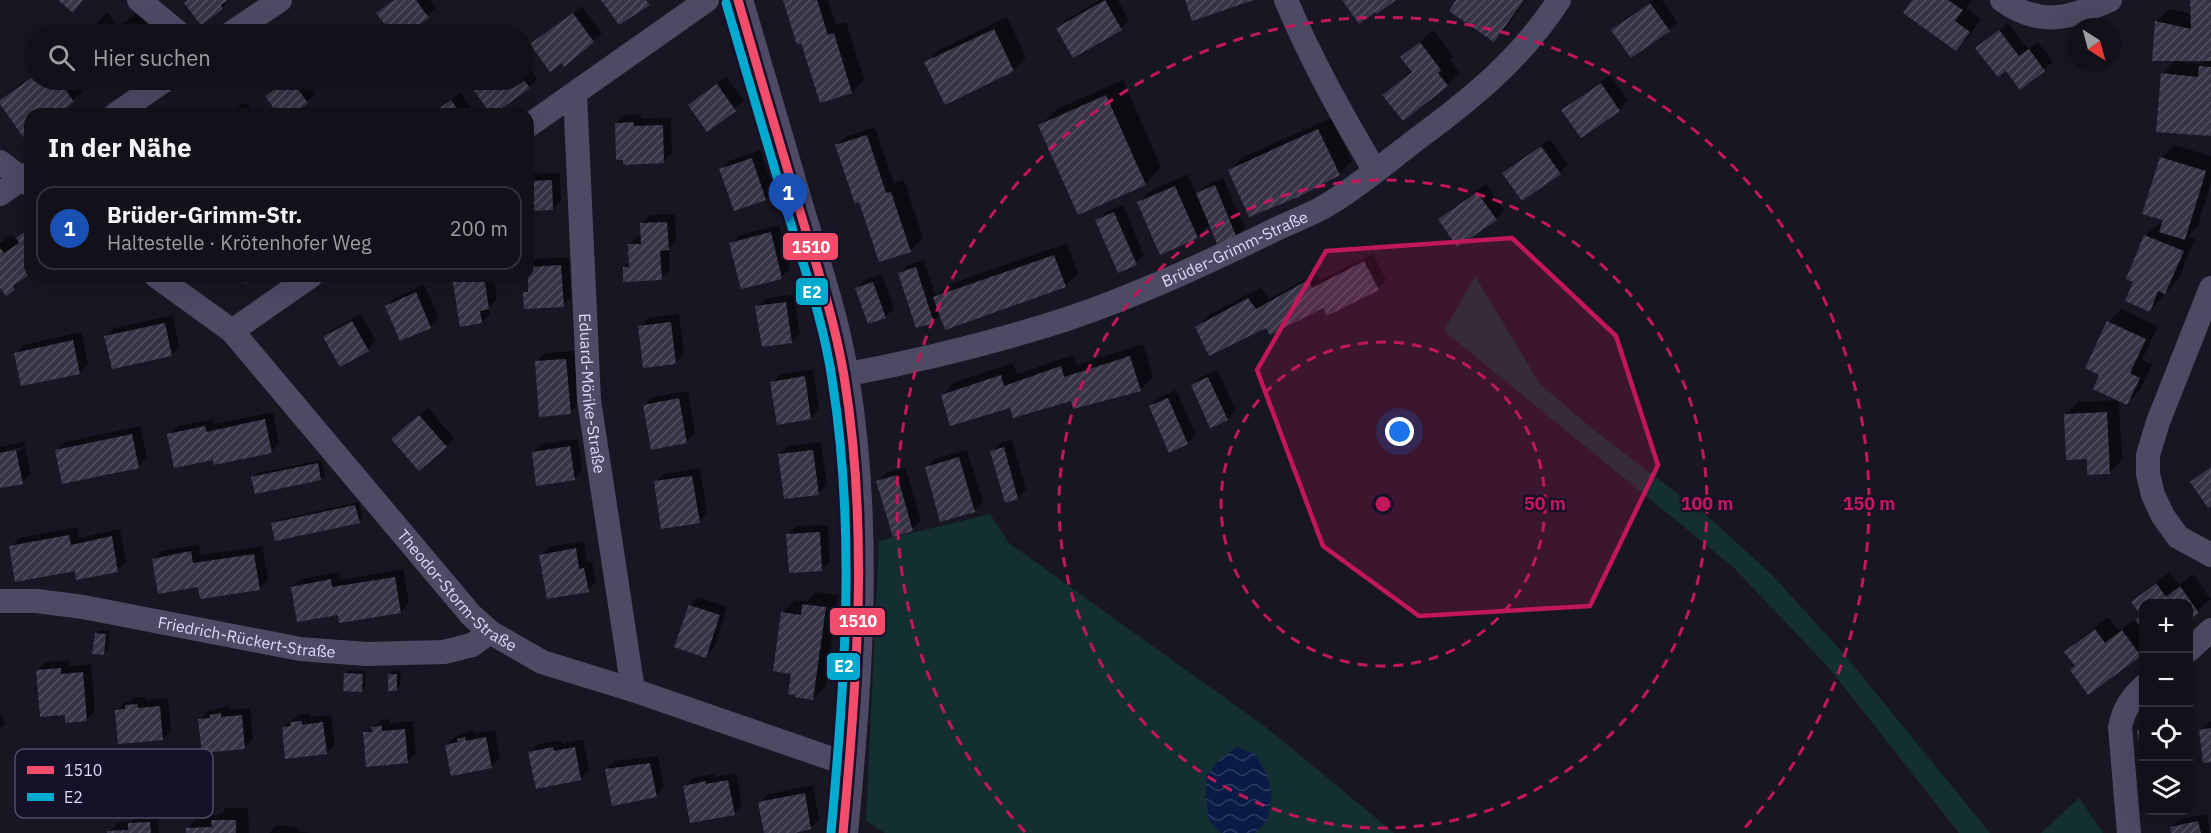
<!DOCTYPE html>
<html lang="de">
<head>
<meta charset="utf-8">
<style>
	body { margin:0; font-family:"IBM Plex Sans",sans-serif; background:#1c1923; color:#f1f3f6 }
	.controls { position:absolute; right:18px; bottom:18px; display:grid; overflow:hidden; border-radius:12px; box-shadow:0 6px 24px #0002 }
	.controls button { width:54px; height:54px; display:grid; place-items:center; padding:0; border:0; border-bottom:2px solid #323039; background:#13101a; color:#f1f3f6; font:30px sans-serif }
	.compass { position:absolute; left:2067px; top:18px; width:54px; height:54px; border-radius:50%; background:#13101a; box-shadow:0 6px 24px #0002; rotate:144deg }
	.you { position:absolute; left:1400px; top:432px; width:21px; height:21px; margin:-15px; border:4px solid #fff; border-radius:50%; background:#1a73e8; box-shadow:0 0 0 9px #1a73e833 }
	.badge { display:grid; place-items:center; width:39px; height:39px; border-radius:50%; background:#9a94b2; color:#fff; font-size:20px; font-weight:700 }
	.pin { position:absolute; translate:-50% -50px; filter:drop-shadow(0 2px 3px #0008) }
	.pin::after { content:''; position:absolute; top:32px; width:21px; height:18px; background:inherit; clip-path:polygon(0 0,100% 0,50% 100%) }
	.list { margin:0; padding:0; list-style:none }
	h2 { display:flex; justify-content:space-between; align-items:center; height:78px; margin:0; padding:0 24px; font-size:26px }
	h2 small { font-size:20px; font-weight:400; color:#9d9da2 }
	.list li { display:grid; grid-template-columns:39px 1fr auto; gap:18px; align-items:center; box-sizing:border-box; height:84px; margin:0 12px 12px; padding:0 12px; border:2px solid #323039; border-radius:18px }
	.list b { display:block; font-size:22px; white-space:nowrap }
	.list p { margin:0; font-size:20px; white-space:nowrap; color:#9d9da2 }
	.list em { font-size:20px; font-style:normal; color:#9d9da2 }
	.icon { flex:none; width:33px; height:33px; fill:none; stroke:currentColor; stroke-width:2; stroke-linecap:round; stroke-linejoin:round }
	.map { position:relative; flex:none; width:2211px; height:833px; overflow:hidden }
	.search { position:absolute; background:#13101a; box-shadow:0 6px 24px #0002; left:24px; top:24px; width:510px; height:66px; display:flex; align-items:center; gap:15px; box-sizing:border-box; padding:0 21px; border-radius:33px; color:#9d9da2; font-size:22px }
	.panel { position:absolute; background:#13101a; box-shadow:0 6px 24px #0002; left:24px; top:108px; width:510px; height:174px; border-radius:18px }
	.map>svg:first-child { display:block }
	.grass { fill:#142f32 }
	.water { fill:url(#water-waves) }
	.shadow { fill:#0007; fill-rule:evenodd }
	.building { fill:url(#building-hatch) }
	.lines { fill:none; stroke-linecap:round; stroke-linejoin:round }
	.minor { stroke:#4d4b64; stroke-width:24 }
	.tertiary { stroke:#4d4b64; stroke-width:30 }
	.bus-1-casing { stroke:#161029; stroke-width:14 }
	.bus-2-casing { stroke:#161029; stroke-width:14 }
	.bus-1 { stroke:#f44d6c; stroke-width:9 }
	.bus-2 { stroke:#00a9ce; stroke-width:9 }
	.marked { fill:#c2185b; fill-opacity:0.2; stroke:#c2185b; stroke-width:4.5; stroke-linejoin:round }
	.ring { fill:none; stroke:#c2185b; stroke-width:3; stroke-dasharray:10 8 }
	.labels { text-anchor:middle; stroke-width:4.5; stroke-linejoin:round; paint-order:stroke }
	.street-label { font-size:16px; fill:#dfd8ff; stroke:#161029 }
	.key { fill:#161029; stroke:#524c69; stroke-width:1.5 }
	.key-label { font-size:16px; fill:#dfd8ff }
	.centre { fill:#c2185b; stroke:#161029; stroke-width:3 }
	.ring-label { font-size:18px; text-anchor:middle; font-weight:bold; fill:#c2185b; stroke:#161029; stroke-width:4.5; stroke-linejoin:round; paint-order:stroke }
	.line-badge { stroke:#161029; stroke-width:2 }
	.badge-label { font-size:16px; text-anchor:middle; font-weight:bold; fill:#fff }
</style>
</head>
<body>
<div class="map">
<svg width="2211" height="833" viewBox="0 0 2211 833">
	<defs>
		<pattern id="water-waves" width="16" height="10" patternUnits="userSpaceOnUse" patternTransform="scale(1.5)"><rect width="16" height="10" fill="#0a1c46"/><path d="M0 5q4-4 8 0t8 0" fill="none" stroke="#2d3c62"/></pattern>
		<pattern id="building-hatch" width="6" height="6" patternUnits="userSpaceOnUse" patternTransform="scale(1.5)"><rect width="6" height="6" fill="#383445"/><path d="M-1 1l2-2M0 6l6-6M5 7l2-2" fill="none" stroke="#545161"/></pattern>
	</defs>
	<rect width="100%" height="100%" fill="#191623"/>
	<path class="grass" d="M1475 276 1540 384 1595 431 1712 520 1773 576 1844 654 1990 833H1959L1829 668 1733 567 1444 331Z
		M990 514 1009 543 1267 728 1394 833H885L866 821 879 541Z
		M2079 798 2103 833H2041Z"/>
	<path class="water" d="M1237 747 1255 754 1267 775 1272 794 1267 821 1255 833H1221L1209 821 1206 799V776L1218 761Z"/>
	<path class="shadow" d="M189 0H230L222 8Z
		M393 0H430L436 8 403 34H393L378 13Z
		M784 0H828L836 25 846 22 864 79 852 92 802 42Z
		M1100 0H1118L1129 20 1121 28H1057L1066 20Z
		M1458 0H1526L1506 28 1494 40Z
		M1653 0H1662L1677 22 1669 30H1613L1621 22Z
		M1914 0H1972L1966 8 1981 19 1969 36 1956 49Z
		M2192 0H2211V135L2162 74 2176 60 2156 22 2169 9 2192 14ZM2207 59 2203 64 2181 62V60Z
		M582 6 602 33 593 41 532 44Z
		M107 12 118 27 138 12 154 34H87Z
		M1007 17 1026 57 1014 70 946 103 926 63 939 50Z
		M2008 23 2028 49 2038 42 2053 62 2020 88 2006 69 1977 48Z
		M1433 30 1453 56 1450 59 1460 73 1447 85 1384 95 1412 70 1402 57Z
		M524 59 537 79 529 87 472 85 477 80H524Z
		M34 75V80H73L82 92 54 114H30V131L0 102 8 93Z
		M1610 75 1628 101 1619 110 1581 136 1563 110 1572 102Z
		M726 77 744 101 707 130 690 106Z
		M287 80H305L316 94 291 114H280L267 96Z
		M1123 80 1161 167 1145 184 1040 125 1057 109Z
		M460 93 475 114H431L433 112Z
		M246 102 255 114H223L229 109H235Z
		M641 114V119L671 117 672 153 663 162 616 123 625 115Z
		M1331 118 1352 161 1339 174 1230 170 1243 157Z
		M875 127 894 183 904 180 923 238 910 251 861 203 837 146 845 137Z
		M1550 139 1568 164 1560 173H1504L1512 165Z
		M2174 145 2211 156V182L2198 226 2188 236 2195 239 2178 280 2150 310 2135 281 2145 236 2158 223 2163 225 2164 219 2161 158Z
		M760 150 774 190 765 199 721 169 729 161Z
		M560 173 561 200 553 209 528 210V177L531 174Z
		M1188 174 1197 195 1206 185 1223 178 1245 228 1236 237 1210 224 1197 237 1139 202 1152 190Z
		M1486 184 1504 210 1496 219H1440L1448 211Z
		M1123 205 1144 255 1136 263 1097 221 1106 212Z
		M675 214 676 241 669 248 670 270 661 278 624 268 630 262 629 245 638 236H642L641 223 650 215Z
		M30 225V272L6 294 0 285V243L12 235 16 240Z
		M779 225 790 269 781 277 731 243 740 235Z
		M1067 243 1078 273 1065 286 941 314 933 321 900 273 908 265 924 260 936 297 948 285Z
		M1373 254 1386 280 1378 289 1266 325 1197 328 1209 315 1261 287 1269 299 1316 273 1320 280Z
		M569 257 571 297 563 305 525 293 529 289 528 267 536 259Z
		M882 274 894 309 885 317 857 288 865 280Z
		M456 276H493L497 299 489 307 490 314 482 322 454 278Z
		M424 285 439 318 430 327 387 306 395 298Z
		M794 294 800 333 791 342 757 307 765 299Z
		M2121 309 2158 326 2142 360 2152 365 2140 390 2127 403 2101 374 2087 367 2108 322Z
		M361 314 376 341 368 350 325 337 333 329Z
		M679 314 684 354 675 363 640 327 648 318Z
		M173 315 179 347 171 355 106 336 114 328Z
		M81 332 88 364 80 372 15 353 24 345Z
		M1143 344 1153 377 1140 390 1012 406 943 395 955 382 1013 363 1017 374 1073 355 1077 365Z
		M574 351 578 404 570 412 536 362 545 353Z
		M813 369 819 409 811 418 772 383 780 374Z
		M1217 370 1236 410 1228 419 1211 426 1193 386 1201 377Z
		M1176 390 1196 435 1187 443 1150 407 1159 398Z
		M688 391 695 433 686 442 645 405 653 397Z
		M2119 400 2122 460 2109 473 2088 458 2065 415 2078 402Z
		M428 408 454 438 446 446 402 431Z
		M273 412 279 443 271 452 214 458 169 435 177 426 213 419 215 424Z
		M140 426 147 458 139 466 56 451 65 442Z
		M578 439 582 470 574 479 533 452 542 444Z
		M1012 440 1026 489 1018 498 991 452 1000 443Z
		M24 442 31 474 22 482 0 487V455L24 450 23 447 0 452V447Z
		M821 442 827 485 818 493 779 454 788 446Z
		M967 450 983 502 974 511 926 467 935 459Z
		M321 460 325 475 321 479 253 477 257 473Z
		M2211 466V504L2192 482Z
		M905 467 921 521 912 529 878 481 886 473Z
		M700 468 707 513 699 522 656 482 664 474Z
		M359 502 363 518 359 522 273 524 277 520Z
		M828 525 830 561 822 570 788 535 796 526Z
		M77 527 79 538 120 529 126 562 117 571 76 569 11 547 19 538Z
		M584 541 587 562 592 561 596 582 588 590 541 555 549 547Z
		M199 544 201 555 262 546 268 580 259 589 154 559 162 551Z
		M403 569 409 603 401 612 339 613 292 587 301 579 339 572 340 580Z
		M2169 572 2179 585 2193 574 2211 599 2188 619V604H2144V652L2088 693 2076 666 2066 652 2079 639 2108 617 2119 631 2136 619 2137 620 2143 615 2133 602 2146 589Z
		M816 592 838 595 826 686 813 699 793 672 783 613 795 600 807 602Z
		M698 597 727 607 714 648 705 656 690 605Z
		M100 630 110 631 108 650 104 653 96 633Z
		M69 660V666L91 664 95 711 87 720 66 714 37 670 46 662Z
		M349 670 366 671 365 687 361 690 345 674Z
		M394 670 401 671 400 686 396 690 390 674Z
		M135 697H145L146 700 168 698 171 731 162 739 117 710 125 702 131 701Z
		M229 706V710L250 708 253 739 245 747 200 720 208 711Z
		M0 711 5 724 0 729Z
		M309 713 310 717 331 715 335 744 326 753 283 727 300 714Z
		M390 719V723L413 721 416 753 408 761 365 733 381 720Z
		M2209 722H2211V760L2200 731Z
		M473 729 474 733 495 730 500 758 492 766 446 745 455 737Z
		M583 739 589 770 581 778 530 753 538 744 561 740 562 744Z
		M658 756 664 787 656 796 606 769 615 761Z
		M736 773 742 805 734 813 684 787 693 778 714 774 715 777Z
		M813 785 819 820 810 828 788 833H765L760 803 768 794Z
		M226 808H248L249 833H188V828L200 815H219Z
		M158 814 159 833H108L117 823 131 822 138 815Z
		M2207 814 2210 833H2173L2171 827 2180 819Z
		M277 825 297 827V831L311 833H269Z"/>
	<path class="building" d="M58 0H83L73 13Z
		M188 0H228L221 5 223 9 201 25 184 3Z
		M394 0H416L429 18 405 34H392L376 13Z
		M601 0H646L650 5 619 25Z
		M783 0H817L828 35 834 33 852 93 820 103 801 43 797 45Z
		M1105 0 1122 30 1073 58 1056 28Z
		M1185 0H1254L1192 21Z
		M1342 0H1396L1377 14 1375 12 1359 24Z
		M1456 0H1524L1494 42 1449 11Z
		M1912 0H1948L1963 10 1955 21 1970 32 1956 51 1903 13Z
		M2190 0H2211V61H2152L2155 21 2191 29Z
		M1650 3 1670 31 1631 58 1611 30Z
		M573 13 594 42 564 67 562 63 550 72 530 44Z
		M94 24 102 34H85Z
		M125 24 133 34H110Z
		M994 29 1014 71 945 105 924 62Z
		M1999 30 2019 56 2029 49 2045 71 2020 90 2006 71 1998 77 1975 48Z
		M1420 42 1441 70 1438 73 1448 86 1403 121 1382 95 1412 72 1400 57Z
		M2199 66 2211 67V136L2156 132 2161 73 2198 77Z
		M34 76V80H59L74 102 57 114H30V133L23 137 0 104V100Z
		M289 80H291L308 103 293 114H278L265 96Z
		M477 80H524L530 88 494 114H491L470 85Z
		M1601 83 1620 111 1581 138 1561 110Z
		M717 84 736 111 707 132 688 105Z
		M1106 95 1146 185 1078 215 1038 125Z
		M451 100 461 114H431Z
		M633 122 634 126 663 125 664 163 623 165V160H616L615 123Z
		M1318 129 1340 175 1298 197 1249 217 1228 170Z
		M867 135 886 193 891 192 911 252 879 262 859 202 855 204 835 145Z
		M1541 146 1561 174 1522 201 1502 173Z
		M2160 157 2206 171 2185 240 2159 232 2163 220 2142 214Z
		M752 158 766 200 734 211 719 169Z
		M552 180 553 210 528 211V181Z
		M1215 185 1237 238 1218 246 1196 193Z
		M1175 186 1198 238 1160 255 1137 202Z
		M1477 192 1497 220 1457 247 1438 219Z
		M1114 212 1137 265 1118 273 1095 220Z
		M667 222 669 250 660 251 662 280 623 282V267H629L628 244H641L640 223Z
		M30 228V274L13 286 15 290 6 296 0 288V248L4 253 19 243 16 238Z
		M771 232 782 279 741 289 729 243Z
		M2144 235 2184 251 2165 294 2158 291 2150 312 2125 301 2133 282 2126 279Z
		M1054 255 1066 287 945 330 933 297Z
		M1364 261 1379 290 1327 316 1323 308 1270 335 1266 328 1209 356 1195 327 1248 298 1256 309 1308 280 1312 288Z
		M561 265 564 307 524 309 523 292H528V267Z
		M916 267 934 323 916 328 898 273Z
		M242 276H257L247 283Z
		M460 276H484L489 309 480 311 482 323 460 327 452 277Z
		M873 282 886 318 868 324 855 288Z
		M416 292 431 328 400 341 385 306Z
		M786 302 792 343 762 347 755 306Z
		M352 321 369 351 340 367 323 337Z
		M2107 321 2146 339 2130 373 2140 378 2127 405 2093 389 2099 375 2085 368Z
		M671 322 676 364 643 368 638 326Z
		M165 323 172 356 112 369 104 336Z
		M73 340 80 374 21 386 14 353Z
		M1130 356 1141 391 1073 409 1071 401 1013 418 1010 408 950 426 941 395 1001 375 1004 386 1061 366 1064 377Z
		M566 359 571 414 539 417 535 361Z
		M805 376 811 419 777 425 770 382Z
		M1208 377 1228 420 1210 428 1191 385Z
		M679 398 687 443 651 450 643 405Z
		M1168 398 1188 444 1169 453 1149 406Z
		M2107 412 2110 474 2087 475V459L2066 460 2064 414Z
		M419 415 447 447 419 471 391 439Z
		M265 419 272 453 214 465 213 460 174 468 167 434 205 426 207 432Z
		M132 434 139 468 62 484 55 450Z
		M570 446 575 480 536 486 532 452Z
		M1004 447 1018 499 1005 503 990 451Z
		M16 450 23 484 0 488V453Z
		M813 450 819 495 784 499 778 454Z
		M959 457 975 512 940 522 925 467Z
		M318 463 321 480 255 494 251 477Z
		M2211 467V506L2208 508 2190 482Z
		M897 475 913 531 893 537 876 481Z
		M692 476 700 523 661 529 654 481Z
		M355 505 360 523 275 541 271 523Z
		M820 532 822 571 789 573 786 534Z
		M69 535 71 545 112 536 118 572 76 580 75 571 15 582 9 546Z
		M576 548 579 569 584 568 589 592 547 599 539 555Z
		M191 551 193 563 254 554 260 590 200 599 198 587 158 594 152 559Z
		M395 577 401 613 339 623 338 615 297 622 291 587 331 579 332 587Z
		M2156 583 2166 597 2180 586 2199 613 2188 621V603H2144V631L2135 620 2141 615 2131 602Z
		M802 604 826 607 813 700 795 697V695L788 694 791 674 773 671 781 612 801 615Z
		M689 605 720 615 706 658 674 647Z
		M2095 629 2105 643 2122 630 2141 656 2088 695 2070 670 2075 666 2064 652Z
		M95 633 106 634 104 655 92 654Z
		M61 668V674L83 672 87 721 65 723V715L40 717 36 670Z
		M344 673 363 674 362 692 343 691Z
		M388 674H397V691H388Z
		M137 704 138 708 160 706 163 740 118 744 115 710 125 709V705Z
		M221 713V717L242 715 245 749 202 753 198 719 210 718V715Z
		M302 721V725L323 722 327 754 285 759 282 727 291 726 290 722Z
		M382 726V731L405 729 408 763 366 767 363 732H372L371 727Z
		M2211 728V762L2203 763 2199 730Z
		M2144 729V762H2142L2137 730Z
		M465 737 466 741 486 737 492 768 451 776 445 745 458 742 457 739Z
		M553 747 554 751 575 747 581 780 536 789 528 752Z
		M650 763 657 797 612 806 605 769Z
		M728 780 735 815 690 823 683 786 706 781V784Z
		M805 793 811 829 795 833H764L758 802Z
		M211 820H236V833H186V828L212 827Z
		M2198 821 2201 833H2171L2170 827Z
		M150 822 151 833H107V831L128 830V823Z"/>
	<g class="lines">
		<g class="minor">
			<path d="M139 0 180 34"/>
			<path d="M1286 0C1311 60 1342 115 1375 171"/>
			<path d="M2002 0C2041 28 2069 18 2110 0"/>
			<path d="M230 34 280 0"/>
			<path id="s1" d="M575 94 589 400 633 690"/>
			<path d="M116 114 165 80"/>
			<path d="M528 126 707 0"/>
			<path d="M0 162 30 185"/>
			<path d="M0 194 30 173"/>
			<path id="s2" d="M156 276 232 331 471 615 490 632 542 662 633 690 850 765"/>
			<path d="M2211 288 2158 422 2148 455V474L2153 495 2163 516 2178 537 2211 555"/>
			<path d="M232 331 311 276"/>
			<path id="s3" d="M844 375C918 361 992 343 1064 320 1133 297 1200 266 1264 235 1283 225 1303 218 1322 208 1357 188 1389 160 1421 136 1475 96 1522 57 1559 0"/>
			<path id="s4" d="M0 601H37L83 607 300 649 366 654 444 652 472 645 490 632"/>
			<path d="M2188 651 2211 630"/>
			<path d="M2129 833 2120 727C2124 709 2131 698 2144 686"/>
		</g>
		<path class="tertiary" d="M738 0C759 73 781 145 802 218 818 270 835 322 844 376 869 527 858 681 843 833"/>
		<g class="bus-1-casing">
			<path id="bus-1" d="M738 0C759 73 780 145 802 218 818 270 835 322 844 376 869 527 857 681 843 833"/>
		</g>
		<g class="bus-2-casing">
			<path id="bus-2" d="M726 3C748 76 769 149 790 221 806 273 824 325 832 379 856 530 845 681 831 832"/>
		</g>
		<use href="#bus-1" class="bus-1"/>
		<use href="#bus-2" class="bus-2"/>
	</g>
	<path class="marked" d="M1512 238 1616 336 1658 465 1590 606 1419 616 1323 546 1257 370 1326 251Z"/>
	<g class="ring">
		<circle cx="1383" cy="504" r="162"/>
		<circle cx="1383" cy="504" r="324"/>
		<path d="M1025 832A486 486 0 1 1 1741 832"/>
	</g>
	<g class="labels">
		<g class="street-label">
			<text dy="6" stroke="none"><textPath href="#s3" startOffset="412">Brüder-Grimm-Straße</textPath></text>
			<text dy="6" stroke="none"><textPath href="#s1" startOffset="300">Eduard-Mörike-Straße</textPath></text>
			<text dy="6" stroke="none"><textPath href="#s2" startOffset="438">Theodor-Storm-Straße</textPath></text>
			<text dy="6" stroke="none"><textPath href="#s4" startOffset="250">Friedrich-Rückert-Straße</textPath></text>
		</g>
	</g>
	<rect x="15" y="749" width="198" height="69" rx="9" class="key"/>
	<rect x="27" y="766" width="27" height="8" fill="#f44d6c"/>
	<rect x="27" y="793" width="27" height="8" fill="#00a9ce"/>
	<g class="key-label">
		<text x="64" y="776">1510</text>
		<text x="64" y="803">E2</text>
	</g>
	<circle cx="1383" cy="504" r="9" class="centre"/>
	<g class="ring-label">
		<text x="1545" y="510">50 m</text>
		<text x="1707" y="510">100 m</text>
		<text x="1869" y="510">150 m</text>
	</g>
	<g class="line-badge">
		<rect x="782" y="232" width="57" height="29" rx="6" fill="#f44d6c"/>
		<rect x="795" y="277" width="34" height="29" rx="6" fill="#00a9ce"/>
		<rect x="829" y="607" width="57" height="29" rx="6" fill="#f44d6c"/>
		<rect x="826" y="652" width="35" height="29" rx="6" fill="#00a9ce"/>
	</g>
	<g class="badge-label">
		<text x="811" y="253">1510</text>
		<text x="812" y="298">E2</text>
		<text x="858" y="627">1510</text>
		<text x="844" y="672">E2</text>
	</g>
</svg>
<div class="controls">
<button>+</button>
<button>−</button>
<button><svg class="icon" aria-label="locate" viewBox="0 0 24 24"><circle cx="12" cy="12" r="6"/><path d="M12 2v4M12 18v4M2 12h4M18 12h4"/></svg></button>
<button><svg class="icon" aria-label="layers" viewBox="0 0 24 24"><path d="M12 4l9 5-9 5-9-5zM3 14l9 5 9-5"/></svg></button>
</div>
<svg class="compass" viewBox="-18 -18 36 36"><path d="M0-13l5 13h-10z" fill="#e53935"/><path d="M0 13l5-13h-10z" fill="#9d9da2"/></svg>
<div class="you"></div>
<div class="pin badge" style="left:788px;top:223px;background:#1a4fb4">1</div>
<div class="search"><svg class="icon" aria-label="search" viewBox="0 0 24 24"><circle cx="10" cy="10" r="6"/><path d="M15 15l6 6"/></svg>Hier suchen</div>
<section class="panel">
<h2>In der Nähe<small></small></h2>
<ul class="list">
<li><span class="badge" style="background:#1a4fb4">1</span><div><b>Brüder-Grimm-Str.</b><p>Haltestelle · Krötenhofer Weg</p></div><em>200 m</em></li>
</ul>
</section>
</div>
</body>
</html>
